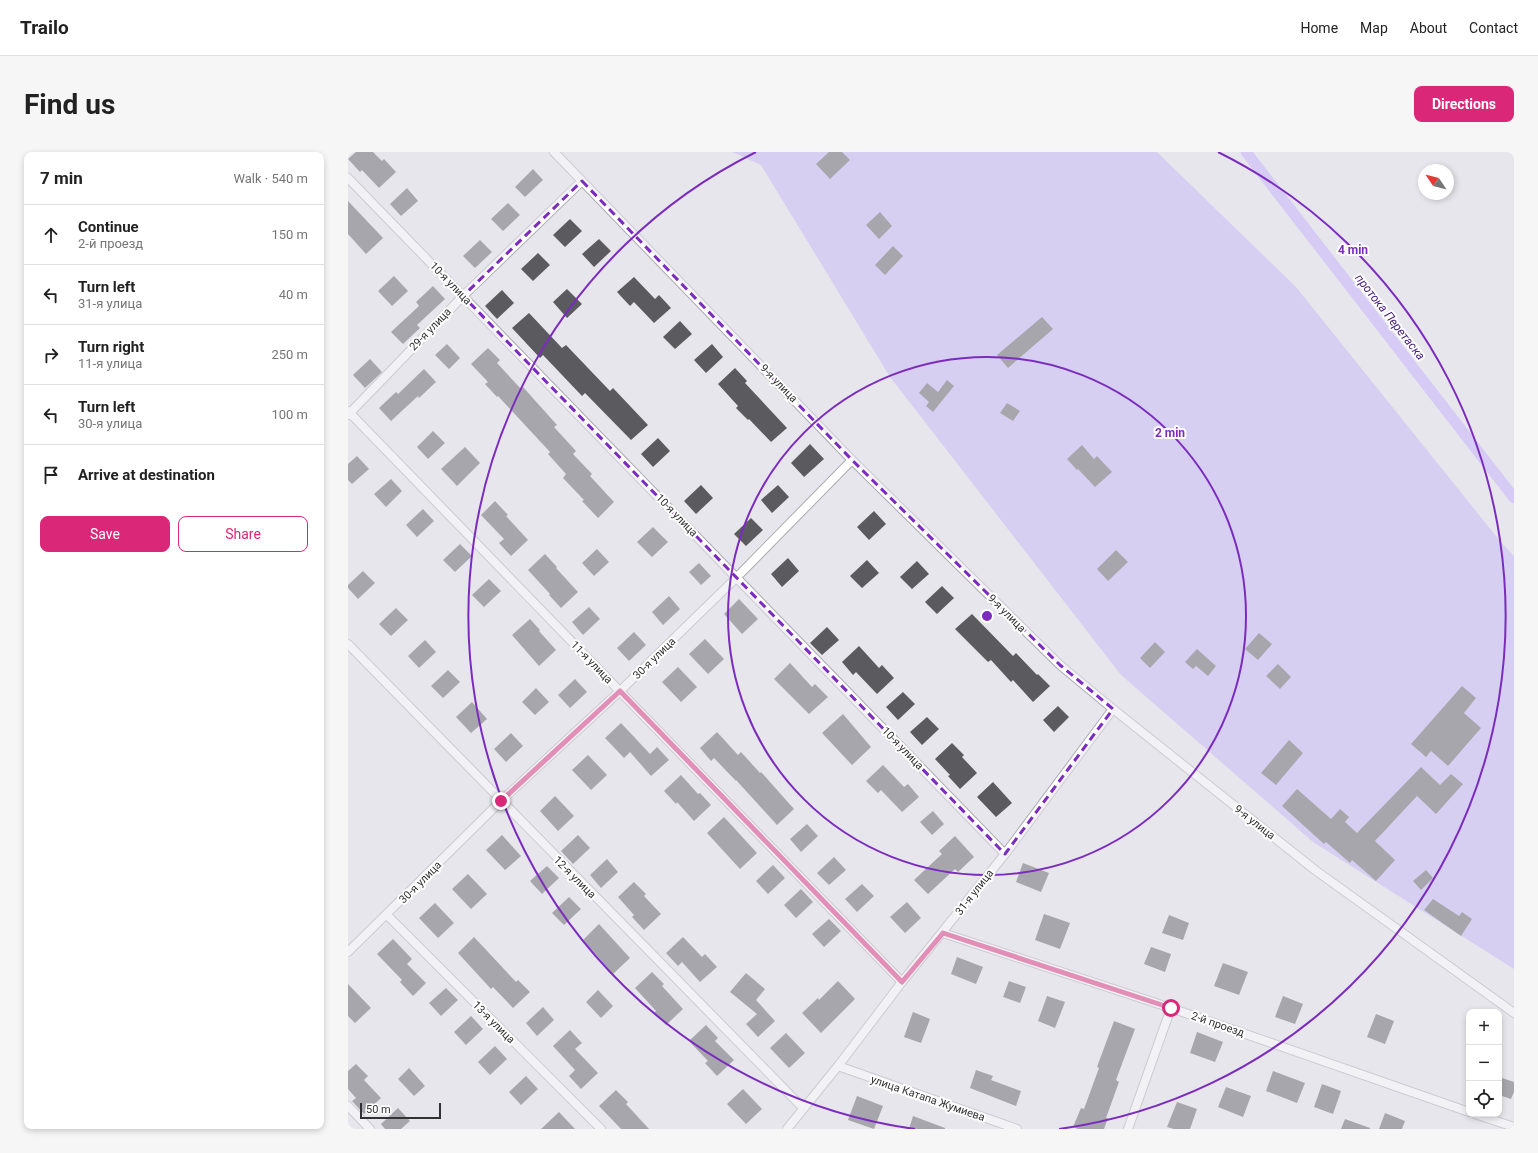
<!DOCTYPE html>
<html lang="en">
<head>
<meta charset="utf-8">
<style>
	body { margin:0; font-family:Roboto,sans-serif; background:#f6f6f6; color:#222 }
	.controls { position:absolute; right:12px; bottom:12px; display:grid; overflow:hidden; border-radius:8px; box-shadow:0 2px 6px #0003 }
	.controls button { width:36px; height:36px; display:grid; place-items:center; padding:0; border:0; border-bottom:1px solid #e0e0e0; background:#fff; color:#222; font:20px sans-serif }
	.compass { position:absolute; left:1070px; top:12px; width:36px; height:36px; border-radius:50%; background:#fff; box-shadow:0 2px 6px #0003; rotate:305deg }
	.scale { position:absolute; left:12px; bottom:10px; width:81px; box-sizing:border-box; padding-left:4px; border:2px solid #323234; border-top:0; font-size:11px; line-height:14px; white-space:nowrap; color:#323234; -webkit-text-stroke:3px #fff; paint-order:stroke }
	.stop { position:absolute; width:12px; height:12px; margin:-9px; border:3px solid #db2777; border-radius:50%; background:#fff }
	.stop.end { background:#db2777; border-color:#fff; box-shadow:0 1px 4px #0008 }
	.list { margin:0; padding:0; list-style:none }
	h2 { display:flex; justify-content:space-between; align-items:center; height:52px; margin:0; padding:0 16px; font-size:17px }
	h2 small { font-size:13px; font-weight:400; color:#767676 }
	.list li { display:grid; grid-template-columns:26px 1fr auto; gap:12px; align-items:center; box-sizing:border-box; height:60px; padding:0 16px; border-top:1px solid #e0e0e0 }
	.list b { display:block; font-size:15px; white-space:nowrap }
	.list p { margin:0; font-size:13px; white-space:nowrap; color:#767676 }
	.list em { font-size:13px; font-style:normal; color:#767676 }
	.actions { display:flex; gap:8px; padding:12px 16px }
	.actions a { flex:1; padding:9px 0; border:1px solid #db2777; border-radius:8px; text-align:center; font-size:14px; color:#db2777 }
	.actions .main { background:#db2777; color:#fff }
	.icon { flex:none; width:22px; height:22px; fill:none; stroke:currentColor; stroke-width:2; stroke-linecap:round; stroke-linejoin:round }
	.map { position:relative; flex:none; width:1166px; height:977px; overflow:hidden; border-radius:8px }
	header { display:flex; align-items:center; gap:24px; box-sizing:border-box; height:56px; padding:0 20px; background:#fff; border-bottom:1px solid #e0e0e0 }
	header strong { font-size:19px }
	nav { display:flex; gap:22px; margin-inline-start:auto; font-size:14px }
	.intro { display:flex; align-items:center; justify-content:space-between; box-sizing:border-box; height:96px; padding:0 24px }
	h1 { margin:0; font-size:28px }
	.button { padding:10px 18px; border-radius:8px; background:#db2777; color:#fff; font-size:14px; font-weight:700 }
	main { display:flex; gap:24px; padding:0 24px }
	aside { flex:1; background:#fff; border-radius:8px; box-shadow:0 2px 6px #0003 }
	.map>svg:first-child { display:block }
	.green { fill:#c4b4f5 }
	.lines { fill:none; stroke-linecap:round; stroke-linejoin:round }
	.canal { stroke:#c1aafe; stroke-width:11 }
	.building { fill:#5b5a5f }
	.street-casing { stroke:#adabb1; stroke-width:10 }
	.street { stroke:#fff; stroke-width:8 }
	.route { stroke:#db2777; stroke-width:5 }
	.marked { fill:none; stroke:#7b2cbf; stroke-width:3; stroke-dasharray:8 5; stroke-linejoin:round }
	.ring { fill:none; stroke:#7b2cbf; stroke-width:2 }
	.labels { text-anchor:middle; stroke-width:4; stroke-linejoin:round; paint-order:stroke }
	.street-label { font-size:11px; fill:#323234; stroke:#fff }
	.water-label { font-size:12px; font-style:italic; fill:#431c7c; stroke:#fff }
	.centre { fill:#7b2cbf; stroke:#fff; stroke-width:2 }
	.ring-label { font-size:12px; text-anchor:middle; font-weight:bold; fill:#7b2cbf; stroke:#fff; stroke-width:4; stroke-linejoin:round; paint-order:stroke }
</style>
</head>
<body>
<header>
<strong>Trailo</strong>
<nav><a>Home</a><a>Map</a><a>About</a><a>Contact</a></nav>
</header>
<div class="intro"><h1>Find us</h1><a class="button">Directions</a></div>
<main>
<aside>
<h2>7 min<small>Walk · 540 m</small></h2>
<ul class="list">
<li><svg class="icon" aria-label="ahead" viewBox="0 0 24 24"><path d="M12 20V5M6 11l6-6 6 6"/></svg><div><b>Continue</b><p>2-й проезд</p></div><em>150 m</em></li>
<li><svg class="icon" aria-label="left" viewBox="0 0 24 24"><path d="M17 20v-9H6M10 6l-5 5 5 5"/></svg><div><b>Turn left</b><p>31-я улица</p></div><em>40 m</em></li>
<li><svg class="icon" aria-label="right" viewBox="0 0 24 24"><path d="M7 20v-9h11M14 6l5 5-5 5"/></svg><div><b>Turn right</b><p>11-я улица</p></div><em>250 m</em></li>
<li><svg class="icon" aria-label="left" viewBox="0 0 24 24"><path d="M17 20v-9H6M10 6l-5 5 5 5"/></svg><div><b>Turn left</b><p>30-я улица</p></div><em>100 m</em></li>
<li><svg class="icon" aria-label="arrive" viewBox="0 0 24 24"><path d="M6 21V4h12l-3 4 3 4H6"/></svg><div><b>Arrive at destination</b></div></li>
</ul>
<div class="actions"><a class="main">Save</a><a>Share</a></div>
</aside>
<div class="map">
<svg width="1166" height="977" viewBox="0 0 1166 977">
	<rect width="100%" height="100%" fill="#e7e6ec"/>
	<path class="green" d="M384 0H809L948 135 1152 389 1166 404V817L965 690 773 523 542 225 413 13Z"/>
	<g class="lines">
		<path class="canal" d="M898 0 1166 346"/>
	</g>
	<path class="building" d="M8 0H25L34 9 36 7 48 20 31 36 14 18 12 20 0 7Z
		M481 0H494L502 8 482 27 468 12Z
		M185 17 195 28 177 45 167 35Z
		M59 36 70 49 53 64 42 52Z
		M0 49 35 86 18 102 0 82Z
		M160 51 172 63 155 79 143 67Z
		M532 60 544 74 531 87 518 73Z
		M222 67 234 79 217 95 205 83Z
		M251 87 263 99 246 115 234 102Z
		M132 88 144 100 127 116 115 104Z
		M545 94 555 104 537 123 527 113Z
		M190 101 202 113 185 129 173 117Z
		M46 124 60 139 44 154 30 139Z
		M286 125 307 147 311 143 323 156 306 171 286 150 282 154 269 140Z
		M85 134 97 147 69 173 72 176 55 192 43 180 71 154 68 150Z
		M219 137 234 152 219 166 205 150Z
		M154 138 166 151 149 167 137 154Z
		M181 161 214 196 218 193 262 239 265 236 300 273 283 288 237 241 234 244 195 203 192 206 164 176Z
		M694 165 705 177 660 216 649 203Z
		M332 169 344 182 327 197 315 185Z
		M99 192 112 206 101 217 87 203Z
		M364 192 375 205 358 221 346 208Z
		M140 196 152 208 149 211 173 237 175 235 209 273 206 275 228 299 225 302 244 322 242 324 266 350 250 366 234 349 236 348 215 326 218 322 200 302 202 300 150 244 149 245 137 232 140 230 123 212Z
		M22 207 34 220 17 236 5 223Z
		M387 216 399 229 397 231 439 276 423 290 401 267 400 268 388 256 390 254 370 232Z
		M76 217 88 230 71 246 70 244 43 269 31 256 48 240 50 242Z
		M599 228 606 234 585 260 578 254 581 250 571 241 579 231 590 240Z
		M659 251 672 259 665 269 652 261Z
		M85 279 97 291 80 307 69 295Z
		M310 286 322 299 305 315 293 302Z
		M462 292 476 307 456 325 443 311Z
		M734 293 746 307 749 304 764 320 747 335 730 317 729 318 719 307Z
		M117 295 132 311 109 334 93 317Z
		M9 304 21 317 4 332 0 328V312Z
		M43 327 54 339 38 355 26 342Z
		M353 333 365 346 348 362 336 349Z
		M430 333 441 345 424 361 413 348Z
		M147 349 160 363 158 364 180 388 163 404 151 391 156 387 133 363Z
		M75 357 86 369 69 385 58 373Z
		M526 359 538 372 521 388 509 375Z
		M403 366 415 378 398 394 386 382Z
		M305 375 320 390 304 405 289 390Z
		M112 392 124 404 107 420 95 408Z
		M249 397 261 410 246 424 234 411Z
		M768 398 780 410 760 429 749 417Z
		M197 402 209 415 208 416 230 440 213 456 201 443 202 442 180 418Z
		M440 406 451 419 434 435 423 422Z
		M519 408 531 421 514 436 502 424Z
		M569 409 581 422 564 437 552 425Z
		M351 411 363 424 353 433 341 420Z
		M15 419 27 431 10 447 0 436V433Z
		M141 427 153 439 136 455 124 443Z
		M594 434 606 446 589 462 577 450Z
		M321 444 332 457 315 473 304 460Z
		M391 447 410 467 394 482 376 462Z
		M241 455 252 467 235 483 224 470Z
		M48 456 60 468 43 484 31 472Z
		M624 462 665 504 668 501 689 523 690 522 702 534 685 550 665 528 663 530 643 508 640 510 607 477Z
		M182 467 192 478 191 479 208 498 191 514 164 483Z
		M479 475 491 488 474 503 462 491Z
		M286 480 298 493 281 509 269 496Z
		M911 481 924 492 910 508 897 497Z
		M357 487 376 507 360 522 341 502Z
		M77 488 88 500 71 516 60 504Z
		M807 490 817 500 802 516 792 506Z
		M511 494 531 516 534 513 546 526 529 542 508 520 505 523 494 510Z
		M849 497 868 514 860 524 848 514 845 517 837 510Z
		M442 511 464 535 467 532 480 545 461 562 426 527Z
		M930 512 943 525 932 537 918 524Z
		M330 515 349 535 333 550 314 530Z
		M100 518 112 530 95 546 83 534Z
		M227 527 239 540 222 556 210 543Z
		M1114 534 1128 546 1116 561 1133 576 1100 614 1083 599 1078 605 1063 592Z
		M188 536 201 550 187 563 174 550Z
		M555 540 567 552 550 568 538 555Z
		M124 550 139 567 123 581 108 565Z
		M710 554 721 565 706 580 695 568Z
		M495 562 523 595 504 613 474 581Z
		M579 565 591 577 574 593 562 580Z
		M273 571 302 602 309 595 321 608 303 624 282 600 276 606 257 586Z
		M369 580 390 603 393 600 412 621 413 620 446 657 429 673 388 628V629L366 606 363 609 352 596Z
		M163 581 175 594 158 610 146 597Z
		M941 588 955 601 928 633 913 621Z
		M604 591 616 603 614 605 629 621 612 637 600 624 602 623 587 607Z
		M240 603 259 623 243 638 224 618Z
		M535 613 556 635 560 632 571 645 554 660 533 638 530 641 518 629Z
		M1073 615 1092 633 1103 622 1115 632 1088 662 1069 644 1027 689 1047 708 1028 729 1004 708 1002 711 978 690 976 692 934 654 949 637 983 667 992 657 1001 665 997 670 1009 681Z
		M333 623 350 642 352 641 363 653 346 669 329 650 328 652 316 639Z
		M645 630 664 651 648 665 629 645Z
		M207 644 226 664 210 679 192 659Z
		M585 659 596 672 584 683 572 670Z
		M376 665 409 701 392 717 359 681Z
		M459 672 470 684 453 700 442 687Z
		M154 683 173 704 157 718 138 698Z
		M230 683 242 696 225 712 213 699Z
		M607 684 626 705 610 720 607 717 580 742 566 728 594 702 591 699Z
		M486 705 498 718 481 733 469 721Z
		M259 707 270 720 253 736 242 723Z
		M675 711 701 721 693 740 668 730Z
		M425 713 437 726 420 742 408 729Z
		M199 714 211 726 194 742 182 729Z
		M1078 718 1085 726 1073 738 1065 729Z
		M120 722 139 742 123 757 104 737Z
		M286 730 298 742 296 744 313 762 296 778 284 765 286 763 270 745Z
		M514 732 526 744 509 760 497 747Z
		M453 737 465 750 448 766 436 753Z
		M221 745 233 757 216 773 204 761Z
		M1085 747 1111 764 1114 760 1124 767 1113 784 1076 758Z
		M559 750 573 766 557 781 542 765Z
		M87 751 106 771 90 786 71 766Z
		M696 762 722 771 712 797 687 788Z
		M821 763 841 771 835 788 814 781Z
		M481 767 493 779 476 795 464 782Z
		M251 772 282 806 265 822 235 788Z
		M126 785 168 830 170 828 182 840 165 856 145 835 143 837 110 801Z
		M335 785 354 805 357 802 369 815 352 830 334 810 330 814 318 801Z
		M45 787 64 807 59 812 78 831 65 844 52 830 54 828 29 802Z
		M803 795 823 802 817 820 796 812Z
		M609 805 635 815 628 832 603 822Z
		M875 811 900 820 891 843 866 834Z
		M304 820 316 832 314 834 335 857 318 873 306 861 308 859 287 836Z
		M398 821 417 837 408 848 427 869 410 885 398 872 409 862 382 840Z
		M490 829 507 847 473 881 454 861 470 846 471 848Z
		M661 829 678 835 672 851 655 845Z
		M0 832 23 856 7 871 0 864Z
		M98 836 110 848 93 864 81 851Z
		M250 838 265 854 253 866 238 850Z
		M699 844 717 850 707 876 690 869Z
		M935 844 955 852 947 872 927 865Z
		M195 855 206 868 189 884 178 871Z
		M565 860 582 867 573 891 556 885Z
		M1028 862 1046 869 1037 892 1019 885Z
		M123 864 135 877 118 893 106 880Z
		M766 869 787 877 768 928 771 930 758 966H760L756 977H730L725 975 733 956 736 957 751 916 749 915Z
		M358 873 370 886 367 889 386 908 369 924 357 911 360 909 341 889Z
		M222 878 234 891 227 897 250 921 233 937 221 924 227 918 205 894Z
		M849 880 875 890 867 910 842 901Z
		M438 881 457 901 441 916 422 896Z
		M147 894 159 907 142 923 130 910Z
		M8 912 20 924 16 928 33 946 16 962 4 949 8 946 0 937V919Z
		M61 916 77 934 66 944 50 927Z
		M628 918 645 924 643 928 673 939 668 954 622 936Z
		M925 919 957 931 949 951 918 939Z
		M178 924 190 937 173 953 161 940Z
		M1151 925 1166 930V940L1163 947 1151 943Z
		M974 932 993 939 985 962 966 955Z
		M878 935 903 944 895 965 870 955Z
		M395 937 414 957 398 972 379 952Z
		M268 938 280 950 278 952 301 977H273L251 954Z
		M509 944 535 954 526 977 500 968Z
		M829 950 849 957 842 977H826L819 975Z
		M50 956 62 969 53 977H37L33 972Z
		M211 960 227 977H193Z
		M1037 961 1057 969 1054 977H1031Z
		M565 964 597 976V977H561Z
		M997 967 1022 976V977H993Z"/>
	<g class="lines">
		<g class="street-casing">
			<path id="street" d="M206 0 504 308 712 513 765 557 967 718 1166 861
				M0 26 657 702
				M0 259 554 830
				M0 263 115 144 234 29
				M0 492 455 956
				M39 763 253 977
				M595 781 823 856 1121 960
				M0 800 153 649 272 539 389 425 504 308
				M490 914 669 977
				M0 954 22 977
				M1127 962 1166 975
				M439 977 490 914 554 830 657 702 765 557
				M780 977 823 856"/>
		</g>
		<use href="#street" class="street"/>
	</g>
	<g class="lines">
		<path class="route" d="M153 649 272 539 554 830 595 781 823 856"/>
	</g>
	<path d="M0 0H1166V977H0ZM234 29 504 308 712 513 765 557 657 702 115 144Z" fill="#e7e6ec" fill-opacity=".55" fill-rule="evenodd"/>
	<path class="marked" d="M234 29 504 308 712 513 765 557 657 702 115 144Z"/>
	<g class="ring">
		<circle cx="639" cy="464" r="259"/>
		<path d="M567 977A518 518 0 0 1 408 0M870 0A518 518 0 0 1 711 977"/>
	</g>
	<g class="labels">
		<g class="street-label">
			<text transform="translate(103 131) rotate(46)" y="4">10-я улица</text>
			<text transform="translate(82 177) rotate(-46)" y="4">29-я улица</text>
			<text transform="translate(431 231) rotate(46)" y="4">9-я улица</text>
			<text transform="translate(329 363) rotate(46)" y="4">10-я улица</text>
			<text transform="translate(659 461) rotate(45)" y="4">9-я улица</text>
			<text transform="translate(306 506) rotate(-44)" y="4">30-я улица</text>
			<text transform="translate(244 510) rotate(46)" y="4">11-я улица</text>
			<text transform="translate(555 596) rotate(46)" y="4">10-я улица</text>
			<text transform="translate(907 670) rotate(38)" y="4">9-я улица</text>
			<text transform="translate(227 725) rotate(45)" y="4">12-я улица</text>
			<text transform="translate(72 730) rotate(-45)" y="4">30-я улица</text>
			<text transform="translate(626 740) rotate(-52)" y="4">31-я улица</text>
			<text transform="translate(146 870) rotate(45)" y="4">13-я улица</text>
			<text transform="translate(870 872) rotate(19)" y="4">2-й проезд</text>
			<text transform="translate(580 946) rotate(19)" y="4">улица Катапа Жумиева</text>
		</g>
		<g class="water-label">
			<text transform="translate(1042 165) rotate(52)" y="4">протока Перетаска</text>
		</g>
	</g>
	<circle cx="639" cy="464" r="6" class="centre"/>
	<g class="ring-label">
		<text x="1005" y="102">4 min</text>
		<text x="822" y="285">2 min</text>
	</g>
</svg>
<div class="controls">
<button>+</button>
<button>−</button>
<button><svg class="icon" aria-label="locate" viewBox="0 0 24 24"><circle cx="12" cy="12" r="6"/><path d="M12 2v4M12 18v4M2 12h4M18 12h4"/></svg></button>
</div>
<svg class="compass" viewBox="-18 -18 36 36"><path d="M0-13l5 13h-10z" fill="#e53935"/><path d="M0 13l5-13h-10z" fill="#767676"/></svg>
<div class="scale">50 m</div>
<div class="stop" style="left:823px;top:856px"></div>
<div class="stop end" style="left:153px;top:649px"></div>
</div>
</main>
</body>
</html>
